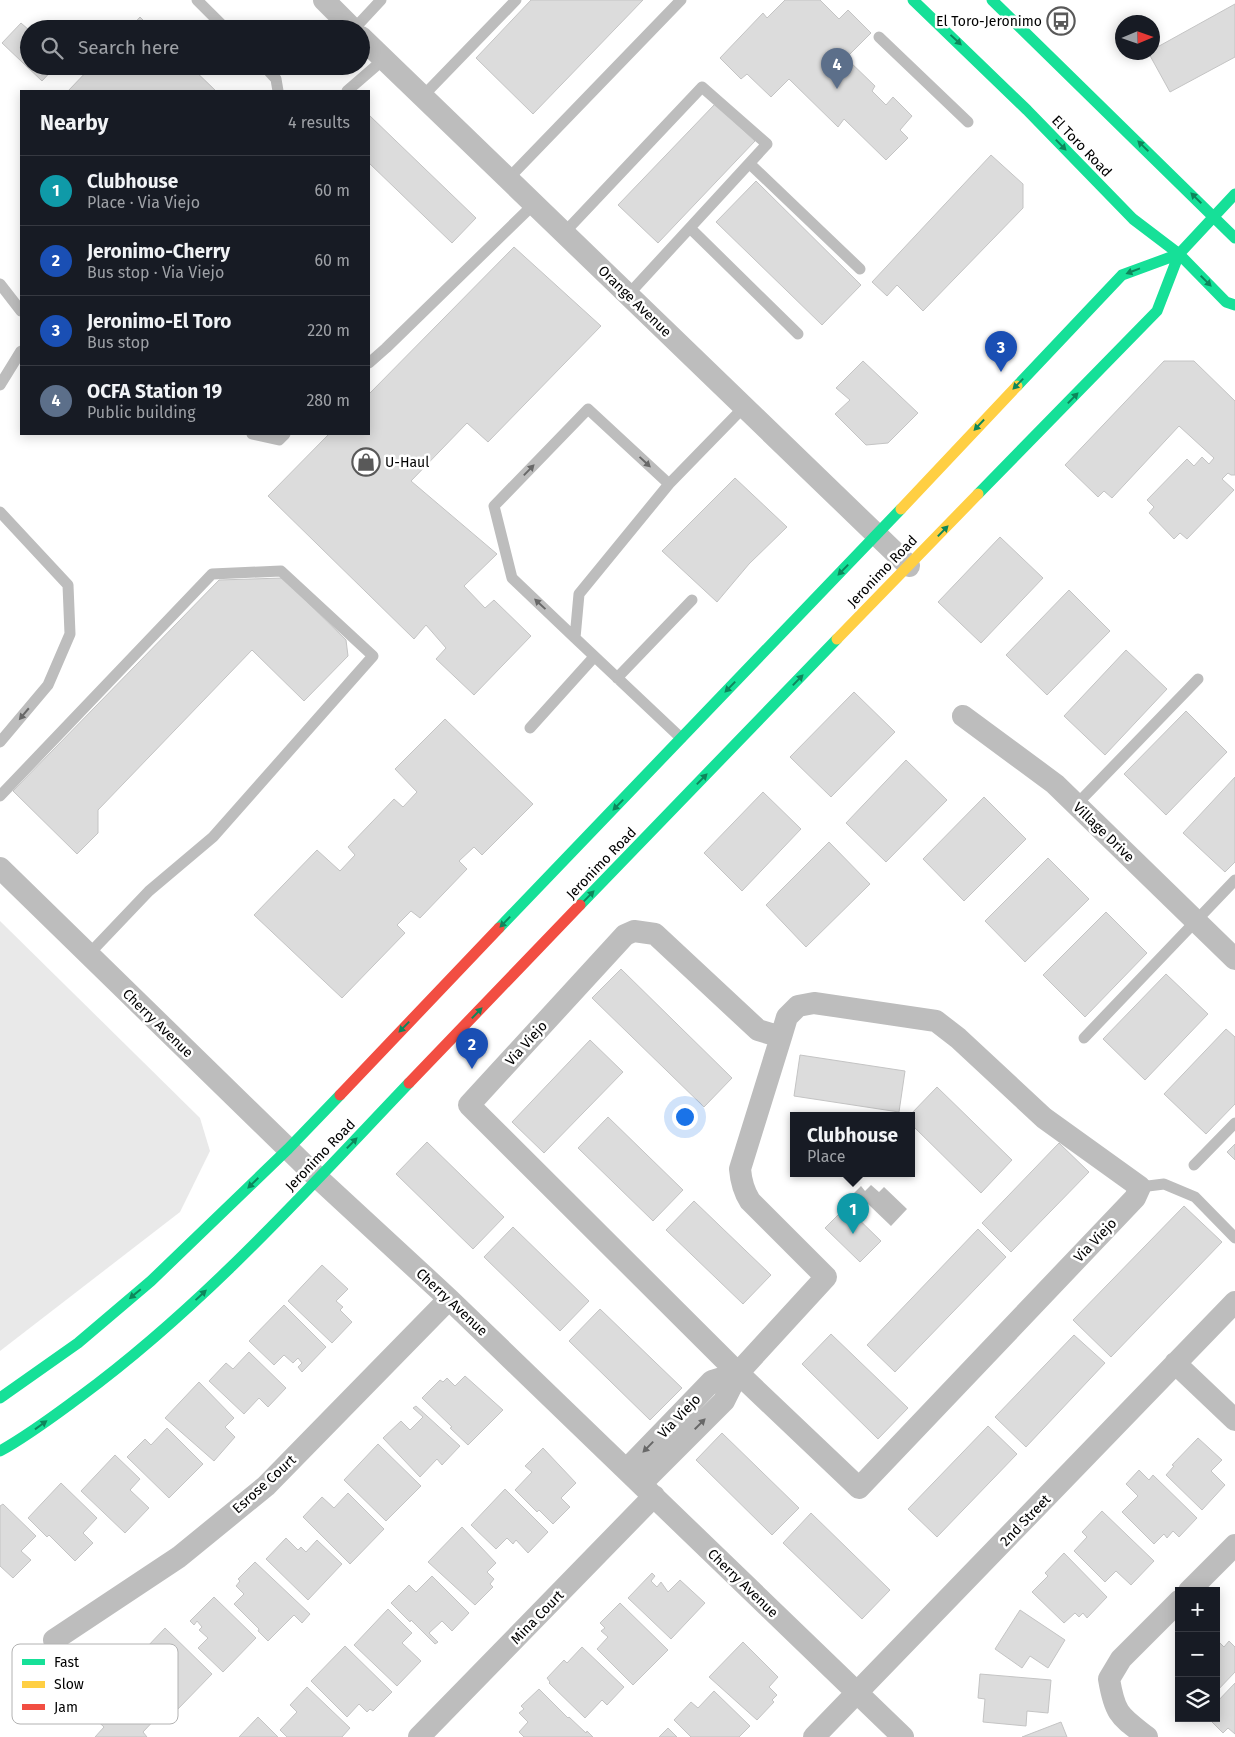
<!DOCTYPE html>
<html lang="en">
<head>
<meta charset="utf-8">
<style>
	body { margin:0; font-family:"Fira Sans",sans-serif; background:#20242c; color:#f1f3f6 }
	.controls { position:absolute; right:15px; bottom:15px; display:grid; overflow:hidden; border-radius:0px; box-shadow:0 2px 12px #0003 }
	.controls button { width:45px; height:45px; display:grid; place-items:center; padding:0; border:0; border-bottom:1px solid #363941; background:#171b24; color:#f1f3f6; font:25px sans-serif }
	.compass { position:absolute; left:1115px; top:15px; width:45px; height:45px; border-radius:50%; background:#171b24; box-shadow:0 2px 12px #0003; rotate:88deg }
	.you { position:absolute; left:684px; top:1116px; width:18px; height:18px; margin:-12px; border:4px solid #fff; border-radius:50%; background:#1a73e8; box-shadow:0 0 0 8px #1a73e833 }
	.badge { display:grid; place-items:center; width:32px; height:32px; border-radius:50%; background:#adaeaf; color:#fff; font-size:16px; font-weight:700 }
	.pin { position:absolute; translate:-50% -41px; filter:drop-shadow(0 1px 2px #0008) }
	.pin::after { content:''; position:absolute; top:26px; width:18px; height:15px; background:inherit; clip-path:polygon(0 0,100% 0,50% 100%) }
	.popup { position:absolute; left:790px; top:1112px; width:125px; height:65px; box-sizing:border-box; display:grid; place-content:center; border-radius:0px; background:#171b24; filter:drop-shadow(0 1px 4px #0005); font-size:16px; white-space:nowrap; color:#9ea1a6 }
	.popup b { font-size:19px; color:#f1f3f6 }
	.popup::after { content:''; position:absolute; left:50%; top:100%; margin-left:-10px; border:10px solid transparent; border-top-color:#171b24 }
	.list { margin:0; padding:0; list-style:none }
	h2 { display:flex; justify-content:space-between; align-items:center; height:65px; margin:0; padding:0 20px; font-size:21px }
	h2 small { font-size:16px; font-weight:400; color:#9ea1a6 }
	.list li { display:grid; grid-template-columns:32px 1fr auto; gap:15px; align-items:center; box-sizing:border-box; height:70px; padding:0 20px; border-top:1px solid #363941 }
	.list b { display:block; font-size:19px; white-space:nowrap }
	.list p { margin:0; font-size:16px; white-space:nowrap; color:#9ea1a6 }
	.list em { font-size:16px; font-style:normal; color:#9ea1a6 }
	.icon { flex:none; width:28px; height:28px; fill:none; stroke:currentColor; stroke-width:2; stroke-linecap:round; stroke-linejoin:round }
	.map { position:relative; flex:none; width:1235px; height:1737px; overflow:hidden }
	.search { position:absolute; background:#171b24; box-shadow:0 2px 12px #0003; left:20px; top:20px; width:350px; height:55px; display:flex; align-items:center; gap:12px; box-sizing:border-box; padding:0 18px; border-radius:28px; color:#9ea1a6; font-size:19px }
	.panel { position:absolute; background:#171b24; box-shadow:0 2px 12px #0003; left:20px; top:90px; width:350px; height:345px; border-radius:0px }
	.map>svg:first-child { display:block }
	.green { fill:#e9e9e9 }
	.water { fill:#bbb }
	.building { fill:#dcdcdc; stroke:#c4c4c4 }
	.lines { fill:none; stroke-linecap:round; stroke-linejoin:round }
	.lane { stroke:#bdbdbd; stroke-width:11 }
	.street { stroke:#bdbdbd; stroke-width:22 }
	.fast { stroke:#16e098; stroke-width:11 }
	.slow { stroke:#ffcf43; stroke-width:11 }
	.jam { stroke:#f24e42; stroke-width:11 }
	.oneway { fill:#0d865b }
	.oneway2 { fill:#686868 }
	.labels { text-anchor:middle; stroke-width:5; stroke-linejoin:round; paint-order:stroke }
	.poi-label { font-size:14px; fill:#000; stroke:#fff; text-anchor:end }
	.street-label { font-size:14px; fill:#000; stroke:#fff }
	.key { fill:#fff; stroke:#b2b2b2; stroke-width:1 }
	.key-label { font-size:14px; fill:#000 }
</style>
</head>
<body>
<div class="map">
<svg width="1235" height="1737" viewBox="0 0 1235 1737">
	<rect width="100%" height="100%" fill="#fff"/>
	<path class="green" d="M0 921 200 1118 210 1151 180 1212 0 1351Z"/>
	<path class="water" d="M871 1185 879 1192 884 1187 907 1209 891 1226 868 1204 864 1207 852 1195 861 1186 865 1191Z"/>
	<path class="building" d="M531 0H643L533 114 476 58Z
		M785 0H820L839 19 848 10 871 33 846 58 875 86 872 91 886 105 893 97 912 116 900 130 908 138 886 160 844 119 838 127 789 79 771 97 747 74 741 79 720 58 763 13 767 18Z
		M1235 4V57L1170 92 1148 52H1152V50Z
		M140 17 152 29H129Z
		M21 23 29 30V66H56L42 81 2 43Z
		M92 66H190L216 91H68Z
		M715 104 755 141 658 243 618 205Z
		M369 115 476 218 452 243 369 163Z
		M991 155 1023 184V208L923 311 897 285 887 296 872 282Z
		M756 181 861 285 822 325 716 222Z
		M514 247 601 326 488 442 467 423 411 481 497 554 464 586 485 608 494 600 531 636 474 695 436 659 446 648 426 625 414 639 268 496 329 434H369V394Z
		M863 361 918 413 888 443 866 445 835 414 850 400 836 388Z
		M1164 361H1194L1235 401V475H1231L1228 473 1222 479 1234 490 1187 539 1180 533 1174 539 1149 513 1154 507 1147 500 1187 459 1194 466 1202 457 1209 464 1214 458 1179 426 1112 498 1104 491 1098 497 1065 465Z
		M735 478 787 527 749 564 717 602 662 551Z
		M1000 537 1043 578 981 643 938 602Z
		M283 578 346 640 348 656 304 701 252 650 98 810V833L77 854 13 791 219 580Z
		M1069 590 1110 631 1047 695 1006 655Z
		M1126 650 1167 689 1105 755 1064 716Z
		M854 692 895 732 831 797 790 757Z
		M1186 711 1227 752 1166 815 1124 774Z
		M445 719 533 804 482 855 474 847 459 861 467 869 420 918 411 911 397 925 405 933 342 998 254 915 317 850 340 871 355 855 348 847 394 799 403 807 417 792 395 769Z
		M906 760 947 800 886 862 846 823Z
		M1235 777V862L1225 872 1183 833Z
		M763 792 801 829 742 891 704 853Z
		M984 797 1026 839 964 901 923 859Z
		M829 842 870 884 806 947 766 905Z
		M1048 858 1089 899 1025 962 985 921Z
		M1106 912 1147 953 1085 1017 1043 975Z
		M621 969 732 1078 704 1107 592 998Z
		M1166 974 1208 1014 1145 1080 1103 1039Z
		M1226 1029 1235 1037V1104L1206 1134 1164 1094Z
		M590 1040 623 1072 544 1153 512 1122Z
		M800 1055 905 1071 899 1112 794 1096Z
		M937 1087 1012 1160 981 1193 912 1125V1115H910Z
		M608 1117 683 1190 653 1221 578 1148Z
		M427 1142 504 1217 473 1249 396 1174Z
		M1059 1143 1089 1172 1011 1252 982 1223Z
		M1235 1144V1160L1227 1152Z
		M694 1201 771 1275 743 1304 666 1230Z
		M1184 1206 1222 1242 1111 1357 1073 1320Z
		M846 1207 881 1241 860 1262 825 1228Z
		M513 1227 589 1301 560 1331 484 1257Z
		M978 1229 1006 1257 895 1372 867 1345Z
		M322 1265 348 1289 336 1301 343 1307 340 1310 352 1322 332 1343 288 1301Z
		M284 1305 326 1347 302 1372 298 1367 302 1363 298 1358 293 1363 284 1355 274 1365 249 1341Z
		M600 1309 682 1388 650 1420 569 1341Z
		M831 1334 908 1408 878 1439 802 1364Z
		M1074 1335 1105 1363 1026 1447 995 1417Z
		M249 1352 286 1388 268 1407 259 1398 244 1414 209 1381 226 1363 233 1369Z
		M465 1376 503 1410 468 1445 450 1428 452 1427 422 1398 440 1380 443 1382 447 1378 455 1386Z
		M199 1382 234 1418 225 1427 235 1437 214 1461 165 1418Z
		M416 1406 460 1446 442 1465 437 1459 420 1477 383 1438 401 1421 410 1430 423 1417 413 1408Z
		M988 1426 1017 1454 937 1537 908 1509Z
		M167 1428 203 1464 169 1498 127 1457 145 1439 151 1445Z
		M722 1433 799 1508 772 1535 696 1460Z
		M1198 1438 1222 1460 1211 1471 1225 1485 1202 1510 1166 1475 1174 1466 1172 1465Z
		M378 1444 421 1486 386 1521 344 1480Z
		M543 1448 576 1483 561 1498 570 1507 553 1524 539 1510 537 1512 515 1490 532 1472 525 1466Z
		M115 1455 140 1479 130 1490 149 1508 125 1533 81 1491Z
		M1139 1470 1149 1480 1153 1475 1197 1518 1179 1537 1173 1531 1167 1538 1164 1534 1154 1544 1122 1512 1138 1496 1126 1484Z
		M61 1483 97 1518 83 1533 93 1543 75 1561 49 1535 47 1537 28 1518Z
		M505 1489 548 1532 528 1553 516 1540 513 1544 507 1538 496 1549 471 1525Z
		M348 1493 384 1529 350 1564 303 1517 322 1497 334 1508Z
		M3 1504 36 1536 21 1551 31 1560 13 1578 0 1566V1506Z
		M1102 1511 1154 1561 1131 1585 1116 1571 1105 1582 1074 1551 1087 1537 1082 1532Z
		M811 1513 890 1590 862 1619 783 1543Z
		M462 1527 496 1563 487 1572 494 1579 490 1584 493 1587 475 1605 428 1562Z
		M286 1538 298 1550 301 1547 306 1552 317 1540 342 1564 308 1600 266 1559Z
		M1064 1553 1107 1597 1087 1618 1083 1613 1079 1617 1075 1613 1064 1623 1032 1592 1048 1576 1045 1573Z
		M255 1562 310 1614 302 1623 294 1615 268 1641 258 1631 259 1629 234 1604 244 1594 236 1586 240 1581 238 1579Z
		M652 1573 655 1576 651 1581 657 1587 661 1582 668 1592 680 1580 705 1603 671 1639 628 1598Z
		M432 1576 469 1613 452 1631 442 1621 429 1633 438 1642 435 1644 411 1620 410 1622 391 1603 409 1585 416 1592Z
		M214 1597 256 1638 223 1672 198 1648 208 1638 199 1630 202 1627 197 1621 194 1625 190 1621Z
		M620 1603 668 1650 633 1685 597 1649 608 1637 601 1631 605 1628 600 1623Z
		M388 1609 412 1633 402 1643 421 1661 397 1686 354 1645Z
		M1020 1610 1065 1640 1048 1668 1030 1656 1022 1668 995 1649Z
		M165 1628 212 1674 178 1709 142 1674 157 1659 146 1648Z
		M1216 1639 1224 1647 1229 1641 1235 1647V1672L1216 1692Z
		M743 1642 778 1677 769 1687 777 1695 772 1700 774 1702 757 1720 709 1677Z
		M345 1646 392 1692 373 1711 370 1709 367 1712 359 1704 347 1717 311 1681Z
		M582 1647 624 1687 607 1705 602 1700 585 1718 549 1683 550 1682 547 1678 564 1660 567 1663Z
		M980 1674 1051 1680 1048 1713 1027 1711 1026 1726 983 1722 985 1699 978 1698Z
		M121 1679 159 1715 143 1732 147 1737H95L104 1727 89 1713 91 1711 101 1719 112 1706 103 1698Z
		M1235 1683V1734L1228 1728 1223 1733 1208 1718H1216V1703Z
		M307 1687 350 1728 342 1737H287L280 1730 297 1712 290 1705Z
		M539 1689 568 1718 569 1717 586 1733 587 1731 593 1737H524L519 1732 528 1722 519 1713 524 1709 521 1706Z
		M714 1691 750 1726 739 1737H691L674 1720 691 1702 698 1708Z
		M258 1717 278 1737H239Z
		M1061 1722 1067 1737H1022Z
		M668 1728 677 1737H659Z"/>
	<g class="lines">
		<path class="lane" d="M197 0 226 29
			M354 29 381 0
			M879 37 968 122
			M264 66 276 79 278 91
			M347 91 384 59
			M423 96 516 0
			M750 164 860 269
			M508 179 681 0
			M690 228 798 334
			M564 233 702 87 767 144 628 295
			M0 284 21 311
			M369 363 386 348 534 204
			M0 385 21 351
			M252 434 279 440 285 434
			M0 512 68 585 70 634 48 685 0 742
			M575 638 512 578 494 506 588 409 669 484
			M617 678 692 600
			M530 728 594 657
			M681 738 575 638 579 594 669 484 744 407
			M0 796 212 574 281 571 373 656 213 837 149 891 89 954
			M1076 805 1198 679
			M1084 1038 1235 880
			M1194 1165 1235 1123
			M1140 1187 1164 1184 1195 1197 1235 1238"/>
		<path class="street" d="M324 0 353 29
			M361 37 909 566
			M963 716 1055 784 1235 959
			M0 868 318 1178 449 1299 903 1737
			M1175 1363 1235 1420
			M627 1469 712 1381 738 1373
			M641 1484 724 1401 738 1373 826 1277 750 1201C743 1190 741 1181 740 1169L781 1037 787 1017 798 1006 814 1003 936 1021 958 1038 1044 1118 1140 1187 1135 1198 859 1488 738 1373 469 1105 625 935 634 931 655 934 758 1030 781 1037
			M1189 1591 1235 1545
			M54 1640 179 1557 266 1486 449 1299
			M419 1737 654 1496
			M814 1737 1235 1302
			M1147 1737C1120 1716 1115 1715 1109 1679L1121 1659 1179 1601"/>
		<path class="fast" d="M913 0 1027 110 1133 219 1179 254 1226 302 1235 305
			M992 0 1235 238
			M1017 386 1122 275 1179 254
			M978 494 1157 311 1179 254 1235 194
			M580 905 837 639
			M499 928 901 509
			M0 1398 78 1343 151 1281 288 1149 340 1095
			M0 1451C29 1435 55 1415 81 1396 203 1306 305 1192 409 1083"/>
		<path class="slow" d="M901 509 1017 386
			M837 639 978 494"/>
		<path class="jam" d="M409 1083 580 905
			M340 1095 499 928"/>
	</g>
	<defs><path id="oneway-solid" d="M-6-.8H1V-3.2L6.5 0L1 3.2V.8H-6Z" transform="scale(1.25)"/></defs>
	<g class="oneway">
		<use href="#oneway-solid" transform="translate(956 40) rotate(43)"/>
		<use href="#oneway-solid" transform="translate(1061 145) rotate(46)"/>
		<use href="#oneway-solid" transform="translate(1143 146) rotate(-136)"/>
		<use href="#oneway-solid" transform="translate(1196 198) rotate(-135)"/>
		<use href="#oneway-solid" transform="translate(1133 271) rotate(159)"/>
		<use href="#oneway-solid" transform="translate(1206 281) rotate(45)"/>
		<use href="#oneway-solid" transform="translate(1018 384) rotate(134)"/>
		<use href="#oneway-solid" transform="translate(1073 398) rotate(-46)"/>
		<use href="#oneway-solid" transform="translate(979 425) rotate(133)"/>
		<use href="#oneway-solid" transform="translate(943 531) rotate(-46)"/>
		<use href="#oneway-solid" transform="translate(843 570) rotate(134)"/>
		<use href="#oneway-solid" transform="translate(798 680) rotate(-46)"/>
		<use href="#oneway-solid" transform="translate(730 687) rotate(134)"/>
		<use href="#oneway-solid" transform="translate(702 779) rotate(-46)"/>
		<use href="#oneway-solid" transform="translate(618 805) rotate(134)"/>
		<use href="#oneway-solid" transform="translate(589 896) rotate(-46)"/>
		<use href="#oneway-solid" transform="translate(505 922) rotate(134)"/>
		<use href="#oneway-solid" transform="translate(477 1013) rotate(-46)"/>
		<use href="#oneway-solid" transform="translate(404 1027) rotate(134)"/>
		<use href="#oneway-solid" transform="translate(352 1143) rotate(-46)"/>
		<use href="#oneway-solid" transform="translate(253 1183) rotate(136)"/>
		<use href="#oneway-solid" transform="translate(135 1294) rotate(140)"/>
		<use href="#oneway-solid" transform="translate(201 1295) rotate(-43)"/>
		<use href="#oneway-solid" transform="translate(41 1425) rotate(-36)"/>
	</g>
	<g class="oneway2">
		<use href="#oneway-solid" transform="translate(645 462) rotate(43)"/>
		<use href="#oneway-solid" transform="translate(529 470) rotate(-46)"/>
		<use href="#oneway-solid" transform="translate(540 604) rotate(-137)"/>
		<use href="#oneway-solid" transform="translate(24 714) rotate(130)"/>
		<use href="#oneway-solid" transform="translate(700 1424) rotate(-45)"/>
		<use href="#oneway-solid" transform="translate(648 1447) rotate(134)"/>
	</g>
	<defs>
		<g id="bus-ring" transform="scale(1.4375)"><circle r="9.5" fill="#fff" stroke="#595959" stroke-width="1.5"/><path d="M-5-6H5V4H4V6H2V4H-2V6H-4V4H-5ZM-3.5-4V0h7V-4ZM-3.5 1.2v1.5H-2V1.2ZM2 1.2v1.5H3.5V1.2Z" fill="#595959"/></g>
		<g id="shop-ring" transform="scale(1.4375)"><circle r="9.5" fill="#fff" stroke="#595959" stroke-width="1.5"/><path d="M-5-2.5h2.3a2.7 3.5 0 0 1 5.4 0H5L5.5 6h-11ZM-1.5-2.5h3a1.5 2.3 0 0 0-3 0Z" fill="#595959"/></g>
	</defs>
	<g fill-rule="evenodd">
		<use href="#bus-ring" x="1061" y="21"/>
		<use href="#shop-ring" x="366" y="462"/>
	</g>
	<g class="labels">
		<g class="poi-label">
			<text x="1042" y="26">El Toro-Jeronimo</text>
			<text x="385" y="467" text-anchor="start">U-Haul</text>
		</g>
		<g class="street-label">
			<text transform="translate(1082 146) rotate(46)" y="5">El Toro Road</text>
			<text transform="translate(635 301) rotate(44)" y="5">Orange Avenue</text>
			<text transform="translate(882 571) rotate(-46)" y="5">Jeronimo Road</text>
			<text transform="translate(1104 832) rotate(44)" y="5">Village Drive</text>
			<text transform="translate(601 863) rotate(-46)" y="5">Jeronimo Road</text>
			<text transform="translate(158 1023) rotate(44)" y="5">Cherry Avenue</text>
			<text transform="translate(526 1043) rotate(-48)" y="5">Via Viejo</text>
			<text transform="translate(320 1155) rotate(-46)" y="5">Jeronimo Road</text>
			<text transform="translate(1095 1240) rotate(-46)" y="5">Via Viejo</text>
			<text transform="translate(452 1302) rotate(43)" y="5">Cherry Avenue</text>
			<text transform="translate(679 1416) rotate(-46)" y="5">Via Viejo</text>
			<text transform="translate(264 1484) rotate(-42)" y="5">Esrose Court</text>
			<text transform="translate(1025 1520) rotate(-46)" y="5">2nd Street</text>
			<text transform="translate(743 1583) rotate(44)" y="5">Cherry Avenue</text>
			<text transform="translate(537 1617) rotate(-46)" y="5">Mina Court</text>
		</g>
	</g>
	<rect x="12" y="1644" width="166" height="80" rx="8" class="key"/>
	<rect x="22" y="1659" width="23" height="6" fill="#16e098"/>
	<rect x="22" y="1681" width="23" height="7" fill="#ffcf43"/>
	<rect x="22" y="1704" width="23" height="6" fill="#f24e42"/>
	<g class="key-label">
		<text x="54" y="1667">Fast</text>
		<text x="54" y="1689">Slow</text>
		<text x="54" y="1712">Jam</text>
	</g>
</svg>
<div class="controls">
<button>+</button>
<button>−</button>
<button><svg class="icon" aria-label="layers" viewBox="0 0 24 24"><path d="M12 4l9 5-9 5-9-5zM3 14l9 5 9-5"/></svg></button>
</div>
<svg class="compass" viewBox="-18 -18 36 36"><path d="M0-13l5 13h-10z" fill="#e53935"/><path d="M0 13l5-13h-10z" fill="#9ea1a6"/></svg>
<div class="you"></div>
<div class="pin badge" style="left:853px;top:1234px;background:#0f9aa8">1</div>
<div class="popup"><b>Clubhouse</b>Place</div>
<div class="pin badge" style="left:472px;top:1069px;background:#1a4fb4">2</div>
<div class="pin badge" style="left:1001px;top:372px;background:#1a4fb4">3</div>
<div class="pin badge" style="left:837px;top:89px;background:#5c6f8a">4</div>
<div class="search"><svg class="icon" aria-label="search" viewBox="0 0 24 24"><circle cx="10" cy="10" r="6"/><path d="M15 15l6 6"/></svg>Search here</div>
<section class="panel">
<h2>Nearby<small>4 results</small></h2>
<ul class="list">
<li><span class="badge" style="background:#0f9aa8">1</span><div><b>Clubhouse</b><p>Place · Via Viejo</p></div><em>60 m</em></li>
<li><span class="badge" style="background:#1a4fb4">2</span><div><b>Jeronimo-Cherry</b><p>Bus stop · Via Viejo</p></div><em>60 m</em></li>
<li><span class="badge" style="background:#1a4fb4">3</span><div><b>Jeronimo-El Toro</b><p>Bus stop</p></div><em>220 m</em></li>
<li><span class="badge" style="background:#5c6f8a">4</span><div><b>OCFA Station 19</b><p>Public building</p></div><em>280 m</em></li>
</ul>
</section>
</div>
</body>
</html>
